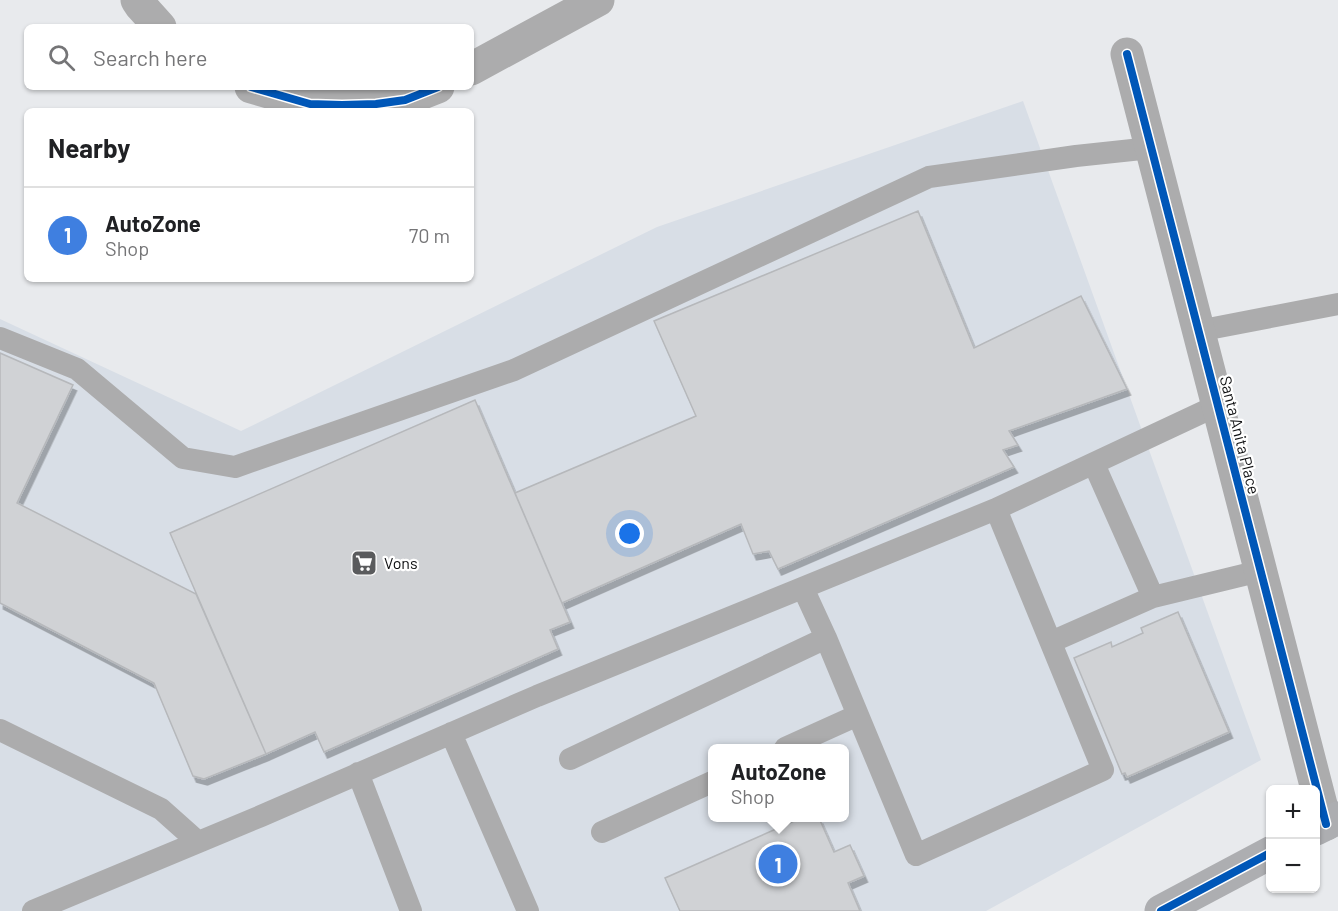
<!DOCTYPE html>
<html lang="en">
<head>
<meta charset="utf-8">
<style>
	body { margin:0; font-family:Barlow,sans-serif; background:#f6f6f6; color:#202124 }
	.controls { position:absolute; right:18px; bottom:18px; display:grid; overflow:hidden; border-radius:9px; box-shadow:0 2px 4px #0004 }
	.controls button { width:54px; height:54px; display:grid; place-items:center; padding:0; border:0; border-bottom:2px solid #e0e0e0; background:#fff; color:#202124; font:30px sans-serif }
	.you { position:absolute; left:630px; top:534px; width:21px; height:21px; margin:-15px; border:4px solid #fff; border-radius:50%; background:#1a73e8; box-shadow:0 0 0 9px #1a73e833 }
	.badge { display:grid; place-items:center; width:39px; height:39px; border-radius:50%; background:#2563eb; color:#fff; font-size:20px; font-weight:700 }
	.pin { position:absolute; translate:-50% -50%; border:3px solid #fff; box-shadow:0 2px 6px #0006 }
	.popup { position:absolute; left:708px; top:744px; width:141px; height:78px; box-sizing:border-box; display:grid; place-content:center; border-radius:9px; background:#fff; filter:drop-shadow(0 2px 4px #0005); font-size:20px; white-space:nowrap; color:#757577 }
	.popup b { font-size:22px; color:#202124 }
	.popup::after { content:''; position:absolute; left:50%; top:100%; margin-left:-12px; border:12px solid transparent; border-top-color:#fff }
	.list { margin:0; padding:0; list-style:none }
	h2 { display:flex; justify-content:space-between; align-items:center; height:78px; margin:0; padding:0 24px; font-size:26px }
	h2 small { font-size:20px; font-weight:400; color:#757577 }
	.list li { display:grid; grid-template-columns:39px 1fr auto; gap:18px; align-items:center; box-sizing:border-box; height:96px; padding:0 24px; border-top:2px solid #e0e0e0 }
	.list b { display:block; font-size:22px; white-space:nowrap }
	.list p { margin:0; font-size:20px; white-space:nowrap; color:#757577 }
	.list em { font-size:20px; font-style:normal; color:#757577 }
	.icon { flex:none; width:33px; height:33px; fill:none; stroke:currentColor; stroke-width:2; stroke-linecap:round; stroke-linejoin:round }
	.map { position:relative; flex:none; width:1338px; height:911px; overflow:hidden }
	.search { position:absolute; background:#fff; box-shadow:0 2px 4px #0004; left:24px; top:24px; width:450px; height:66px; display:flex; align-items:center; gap:15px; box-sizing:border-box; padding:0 21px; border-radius:9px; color:#757577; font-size:22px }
	.panel { position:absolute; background:#fff; box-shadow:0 2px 4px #0004; left:24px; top:108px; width:450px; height:174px; border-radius:9px }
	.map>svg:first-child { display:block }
	.built { fill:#d8dee6; fill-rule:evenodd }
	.building { fill:#d0d2d5; stroke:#b6b8bb; stroke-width:1.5; filter:url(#shadow) }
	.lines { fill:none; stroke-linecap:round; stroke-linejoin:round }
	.service { stroke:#acacad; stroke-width:22 }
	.minor { stroke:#acacad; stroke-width:33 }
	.primary { stroke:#adaeb1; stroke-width:33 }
	.cycleway-casing { stroke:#fff; stroke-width:11 }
	.cycleway { stroke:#0057b8; stroke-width:8 }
	.labels { text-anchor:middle; stroke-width:4.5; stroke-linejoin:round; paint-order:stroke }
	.street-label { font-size:16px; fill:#0d0e10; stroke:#fff }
	.poi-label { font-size:16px; fill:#0d0e10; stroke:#fff; text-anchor:start }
</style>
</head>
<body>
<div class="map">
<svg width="1338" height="911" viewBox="0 0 1338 911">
	<defs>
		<filter id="shadow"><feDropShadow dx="3.5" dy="6" stdDeviation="0" flood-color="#0004"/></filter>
	</defs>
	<rect width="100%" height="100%" fill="#e8eaed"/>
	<path class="built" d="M1023 101 1261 760 986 911H0V319L241 431 657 227ZM712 748H844V818H712Z"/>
	<path class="building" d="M918 211 974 348 1081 296 1127 389 1009 431 1018 445 1003 450 1014 467 778 569 769 551 753 554 741 524 562 603 515 493 696 416 654 321Z
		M0 353 73 385 17 503 196 594 266 754 204 779 193 776 154 683 0 603Z
		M475 400 570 622 550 630 558 649 324 752 315 732 266 754 170 533Z
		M1178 612 1229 732 1127 777 1125 773 1122 774 1074 658 1111 642 1112 647 1143 633 1141 628Z
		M801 818H819L834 852 850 845 864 876 848 883 860 911H680L665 878Z"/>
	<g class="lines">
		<path class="service" d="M1198 331 1338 304
			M0 338 77 369 183 458 235 467 514 370 929 177 1076 156 1151 148
			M803 588 826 638
			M1153 597 1260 571
			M1051 642 1153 597 1094 464
			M0 730 161 809 198 842
			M451 733 528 911
			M785 748 858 715
			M570 759 826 638 916 855 1103 770 996 509
			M358 773 411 911
			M602 832 712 782
			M33 911 261 816 537 696 996 509 1218 405"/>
		<path class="minor" d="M137 0 141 6 160 27
			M1127 54 1326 824
			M471 69 598 0
			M251 87 310 104 342 105 376 104 405 100 438 87"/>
		<path class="primary" d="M1316 829 1338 818
			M1161 911 1270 853"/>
		<g class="cycleway-casing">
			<path id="cycleway" d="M1127 54 1326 824
				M251 87 310 104 342 105 376 104 405 100 438 87
				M1161 911 1270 853"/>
		</g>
		<use href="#cycleway" class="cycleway"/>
	</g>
	<defs>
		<g id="supermarket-square" transform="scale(1.35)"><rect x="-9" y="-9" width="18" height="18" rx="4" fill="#5a5b5d" stroke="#fff"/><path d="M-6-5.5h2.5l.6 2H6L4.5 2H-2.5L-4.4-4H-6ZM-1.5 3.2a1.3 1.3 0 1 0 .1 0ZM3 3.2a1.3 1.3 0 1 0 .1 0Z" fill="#fff"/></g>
	</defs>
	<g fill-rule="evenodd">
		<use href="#supermarket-square" x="364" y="563"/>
	</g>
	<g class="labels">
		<g class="street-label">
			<text transform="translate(1240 435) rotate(76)" y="6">Santa Anita Place</text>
		</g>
		<g class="poi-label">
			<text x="384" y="569">Vons</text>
		</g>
	</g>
</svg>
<div class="controls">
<button>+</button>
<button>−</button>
</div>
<div class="you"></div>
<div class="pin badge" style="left:778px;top:864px;background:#3f7fe0">1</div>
<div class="popup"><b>AutoZone</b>Shop</div>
<div class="search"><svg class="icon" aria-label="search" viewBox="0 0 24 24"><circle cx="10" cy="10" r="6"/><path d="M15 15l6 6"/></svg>Search here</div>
<section class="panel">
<h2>Nearby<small></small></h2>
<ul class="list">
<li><span class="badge" style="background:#3f7fe0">1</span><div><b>AutoZone</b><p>Shop</p></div><em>70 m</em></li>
</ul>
</section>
</div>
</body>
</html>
